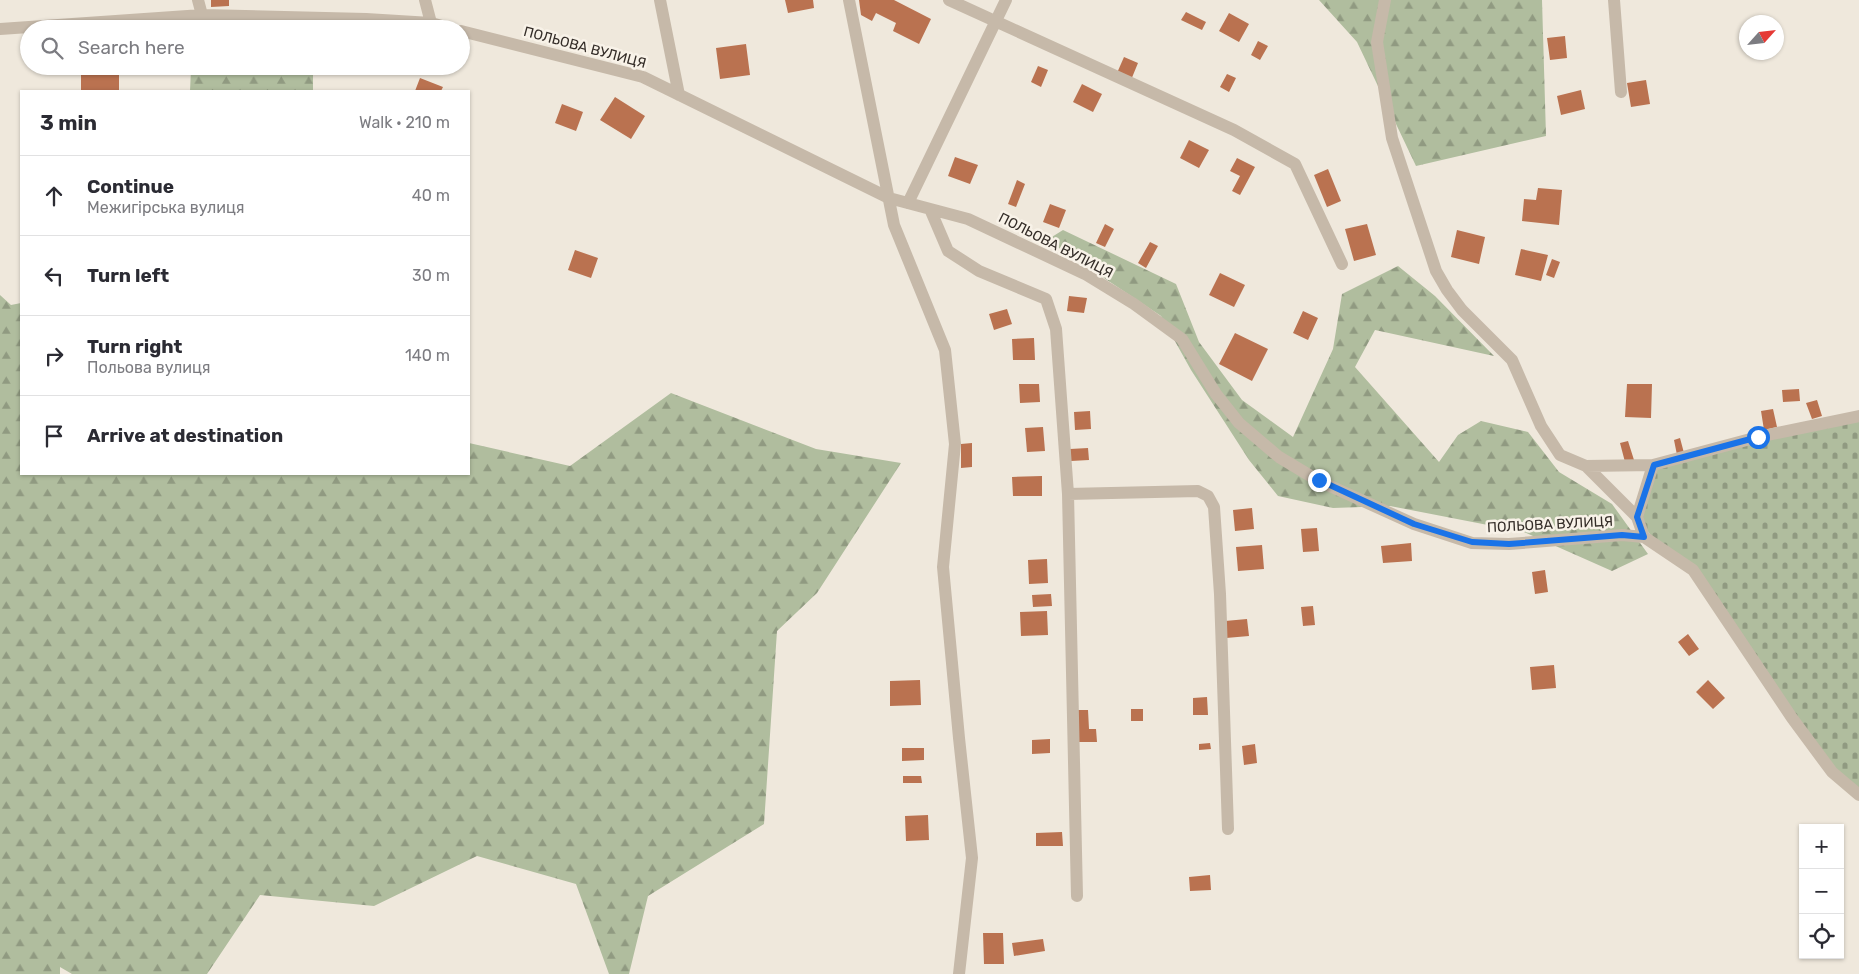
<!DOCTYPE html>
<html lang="en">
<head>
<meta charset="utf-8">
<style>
	body { margin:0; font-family:Rubik,sans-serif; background:#f7f7f7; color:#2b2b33 }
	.controls { position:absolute; right:15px; bottom:15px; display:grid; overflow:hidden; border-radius:0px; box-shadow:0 1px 4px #0004 }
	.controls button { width:45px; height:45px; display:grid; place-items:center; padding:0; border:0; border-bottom:1px solid #e1e1e2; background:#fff; color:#2b2b33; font:25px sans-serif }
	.compass { position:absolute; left:1739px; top:15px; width:45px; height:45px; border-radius:50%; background:#fff; box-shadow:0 1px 4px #0004; rotate:63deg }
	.stop { position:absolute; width:15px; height:15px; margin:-11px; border:4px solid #1a73e8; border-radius:50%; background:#fff }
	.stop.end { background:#1a73e8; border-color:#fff; box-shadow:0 1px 5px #0008 }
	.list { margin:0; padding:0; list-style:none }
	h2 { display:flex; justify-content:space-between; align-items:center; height:65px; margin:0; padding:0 20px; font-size:21px }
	h2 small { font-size:16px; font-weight:400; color:#7c7c81 }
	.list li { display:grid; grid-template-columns:32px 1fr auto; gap:15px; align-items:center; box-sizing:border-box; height:80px; padding:0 20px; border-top:1px solid #e1e1e2 }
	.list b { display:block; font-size:19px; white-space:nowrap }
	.list p { margin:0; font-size:16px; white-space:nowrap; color:#7c7c81 }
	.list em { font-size:16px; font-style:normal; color:#7c7c81 }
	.icon { flex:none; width:28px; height:28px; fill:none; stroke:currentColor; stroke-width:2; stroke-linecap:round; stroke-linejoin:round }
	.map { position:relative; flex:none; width:1859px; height:974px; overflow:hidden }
	.search { position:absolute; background:#fff; box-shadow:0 1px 4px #0004; left:20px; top:20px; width:450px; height:55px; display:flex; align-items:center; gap:12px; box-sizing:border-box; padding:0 18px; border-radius:28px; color:#7c7c81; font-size:19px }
	.panel { position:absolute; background:#fff; box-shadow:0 1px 4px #0004; left:20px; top:90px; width:450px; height:385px; border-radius:0px }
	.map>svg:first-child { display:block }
	.forest { fill:url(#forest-firs) }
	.cemetery { fill:url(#cemetery-stones) }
	.building { fill:#ba7250 }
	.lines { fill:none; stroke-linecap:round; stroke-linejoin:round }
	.minor { stroke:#c6b9a9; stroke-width:12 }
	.route { stroke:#1a73e8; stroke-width:6 }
	.labels { text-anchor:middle; stroke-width:5; stroke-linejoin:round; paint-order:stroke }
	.street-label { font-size:14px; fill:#342d28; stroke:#f8f2e8 }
</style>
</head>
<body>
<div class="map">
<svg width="1859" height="974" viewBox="0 0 1859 974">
	<defs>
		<pattern id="forest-firs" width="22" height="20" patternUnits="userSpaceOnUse" patternTransform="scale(1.25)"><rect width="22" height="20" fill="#b0bd9e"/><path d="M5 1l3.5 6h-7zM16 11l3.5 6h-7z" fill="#909a81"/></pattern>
		<pattern id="cemetery-stones" width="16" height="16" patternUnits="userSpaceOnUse" patternTransform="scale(1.25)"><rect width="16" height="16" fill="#b0bd9e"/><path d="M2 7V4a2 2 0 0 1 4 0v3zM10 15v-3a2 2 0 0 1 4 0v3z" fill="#909a81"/></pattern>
	</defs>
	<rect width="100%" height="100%" fill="#efe8dc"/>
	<path class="forest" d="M1319 0H1542L1546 136 1416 166 1357 42Z
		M212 66H313V91H190L191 69Z
		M1063 230 1176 284 1199 342 1242 400 1293 437 1333 349 1342 294 1398 266 1435 296 1494 356 1375 330 1355 367 1439 462 1458 435 1481 421 1528 432 1559 472 1612 504 1648 554 1612 571 1524 532 1390 506 1333 508 1278 496 1249 460 1191 370 1161 316 1047 240Z
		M0 295 11 305 21 303V474H469V443L570 466 671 393 816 449 901 463 817 593 777 631 764 824 648 896 629 974H609L576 884 477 856 374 906 260 895 207 974H72L60 967V974H0Z"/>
	<path class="cemetery" d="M1859 416V795L1832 772 1693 570 1658 545 1637 517 1653 465Z"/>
	<path class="building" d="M211 0H229V6L211 7Z
		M785 0H813L814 8 788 13Z
		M859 0H894L931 19 919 44 893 31 896 23 876 13 872 21 861 15Z
		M1186 12 1206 22 1202 30 1181 20Z
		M1229 13 1249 24 1239 42 1219 31Z
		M1565 36 1567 58 1550 60 1547 38Z
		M1258 41 1268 46 1260 60 1251 55Z
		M746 44 750 75 720 79 716 48Z
		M1124 57 1138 63 1131 80 1117 73Z
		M1038 66 1048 70 1041 87 1031 82Z
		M81 72H119V91H81Z
		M1227 74 1236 78 1229 92 1220 87Z
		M420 78 443 87 441 91H415Z
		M1646 80 1650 104 1631 107 1627 83Z
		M1082 84 1102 94 1093 112 1073 102Z
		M1581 90 1585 109 1561 115 1557 96Z
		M615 97 645 116 631 139 600 120Z
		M562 104 583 112 576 131 555 123Z
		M1189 140 1209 150 1199 168 1180 158Z
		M955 157 978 165 970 184 948 176Z
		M1237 158 1255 167 1240 195 1232 191 1240 176 1230 171Z
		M1328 169 1341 201 1327 207 1314 175Z
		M1017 180 1025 184 1016 207 1008 204Z
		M1538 188 1562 190 1559 225 1522 221 1524 199 1536 200Z
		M1050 204 1066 210 1059 228 1043 222Z
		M1105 224 1114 229 1105 247 1096 243Z
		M1367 224 1376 255 1354 261 1345 229Z
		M1457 230 1485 237 1479 264 1451 257Z
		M1150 242 1158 246 1146 268 1138 263Z
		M1521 249 1548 255 1541 281 1515 275Z
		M575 250 598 258 591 278 568 270Z
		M1552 259 1560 262 1554 278 1546 275Z
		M1220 273 1245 285 1234 307 1209 295Z
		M1069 296 1087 298 1084 313 1067 311Z
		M1007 309 1012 324 994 330 989 314Z
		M1303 311 1318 318 1308 340 1293 333Z
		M1235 333 1268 349 1252 381 1219 364Z
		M1034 338 1035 360H1013L1012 339Z
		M1019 384H1039L1040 402 1020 403Z
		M1627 384H1652L1651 418 1625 417Z
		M1799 389 1800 401 1783 402 1782 390Z
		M1817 400 1822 416 1812 419 1806 403Z
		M1773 409 1777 427 1764 430 1761 411Z
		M1090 411 1091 429 1075 430 1074 412Z
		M1043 427 1045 451 1027 452 1025 428Z
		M1680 438 1684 453 1677 455 1674 440Z
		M1628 441 1634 460 1625 462 1620 443Z
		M972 443V467L961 468V444Z
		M1088 448 1089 460 1071 461 1070 449Z
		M1042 476V496H1013L1012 477Z
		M1252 508 1254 529 1235 531 1233 510Z
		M1317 528 1319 551 1303 552 1301 529Z
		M1411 543 1412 561 1383 563 1381 546Z
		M1262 545 1264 569 1238 571 1236 547Z
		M1047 559 1048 583 1029 584 1028 560Z
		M1545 570 1548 592 1535 594 1532 572Z
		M1051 594 1052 606 1033 607 1032 595Z
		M1313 606 1315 625 1303 626 1301 607Z
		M1047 611 1048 635 1021 636 1020 612Z
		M1247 619 1249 636 1226 638 1225 621Z
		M1688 634 1699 649 1689 656 1678 642Z
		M1554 665 1556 688 1532 690 1530 667Z
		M920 680 921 705 890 706V681Z
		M1708 680 1725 698 1713 709 1696 692Z
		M1207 697 1208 715H1193V698Z
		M1131 709H1143V721H1131Z
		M1075 710H1088L1089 729H1096L1097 742H1079Z
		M1050 739V753L1032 754V740Z
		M1210 743 1211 749 1199 750V744Z
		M1255 744 1257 763 1244 765 1242 746Z
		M902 748H924V760L902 761Z
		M903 776H921L922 783H903Z
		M928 815 929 840 906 841 905 816Z
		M1062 832 1063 846H1036V833Z
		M1210 875 1211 890 1190 891 1189 877Z
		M983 933H1003L1004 964H984Z
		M1043 939 1045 951 1014 956 1012 943Z"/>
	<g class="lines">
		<path class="minor" d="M198 0 202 15
			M425 0 431 23
			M660 0 679 95
			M849 0 894 225 945 350 955 444 943 567 959 738 972 858 959 974
			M949 0 1234 130 1295 164 1342 264
			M1385 0 1377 42 1392 138 1436 271 1447 290 1462 310 1512 360 1541 426 1560 455 1586 466 1637 517
			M1614 0 1621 92
			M0 29 202 15 366 19 431 23 453 29
			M461 31 643 77 889 198 968 219 1085 274 1134 304 1182 339 1216 394 1239 423 1279 457 1319 481 1414 524 1472 543 1509 544 1622 535 1644 537
			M908 203 1006 0
			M930 209 948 251 979 271 1046 299 1056 329 1068 494 1077 896
			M1653 465 1637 517 1644 537 1693 570 1792 718 1832 772 1859 795
			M1586 466 1653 465 1758 437 1859 416
			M1068 494 1198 491 1208 496 1214 507 1220 594 1228 829"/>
	</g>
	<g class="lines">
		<path class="route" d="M1319 480 1414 524 1472 542 1509 544 1622 535 1644 537 1637 517 1654 465 1758 437"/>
	</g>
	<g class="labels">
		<g class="street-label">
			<text transform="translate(585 47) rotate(15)" y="5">ПОЛЬОВА ВУЛИЦЯ</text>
			<text transform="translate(1056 245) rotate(27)" y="5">ПОЛЬОВА ВУЛИЦЯ</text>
			<text transform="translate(1550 524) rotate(-3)" y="5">ПОЛЬОВА ВУЛИЦЯ</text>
		</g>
	</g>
</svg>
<div class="controls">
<button>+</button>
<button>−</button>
<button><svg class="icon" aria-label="locate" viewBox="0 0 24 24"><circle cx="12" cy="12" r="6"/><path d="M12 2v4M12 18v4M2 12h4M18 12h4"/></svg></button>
</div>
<svg class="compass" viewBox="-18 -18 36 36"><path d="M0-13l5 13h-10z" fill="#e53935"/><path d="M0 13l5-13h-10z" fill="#7c7c81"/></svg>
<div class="stop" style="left:1758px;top:437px"></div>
<div class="stop end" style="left:1319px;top:480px"></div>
<div class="search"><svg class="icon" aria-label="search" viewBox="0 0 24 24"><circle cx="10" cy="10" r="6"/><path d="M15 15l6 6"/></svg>Search here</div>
<section class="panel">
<h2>3 min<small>Walk · 210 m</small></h2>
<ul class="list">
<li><svg class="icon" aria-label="ahead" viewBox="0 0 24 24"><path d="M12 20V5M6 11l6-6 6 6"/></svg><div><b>Continue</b><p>Межигірська вулиця</p></div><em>40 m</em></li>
<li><svg class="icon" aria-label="left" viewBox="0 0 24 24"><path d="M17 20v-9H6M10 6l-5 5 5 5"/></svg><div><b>Turn left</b></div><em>30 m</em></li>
<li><svg class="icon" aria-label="right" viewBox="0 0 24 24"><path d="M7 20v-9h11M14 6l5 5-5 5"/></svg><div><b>Turn right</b><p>Польова вулиця</p></div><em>140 m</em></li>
<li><svg class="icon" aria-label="arrive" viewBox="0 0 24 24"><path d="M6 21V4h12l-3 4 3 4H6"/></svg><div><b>Arrive at destination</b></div></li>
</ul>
</section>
</div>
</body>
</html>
